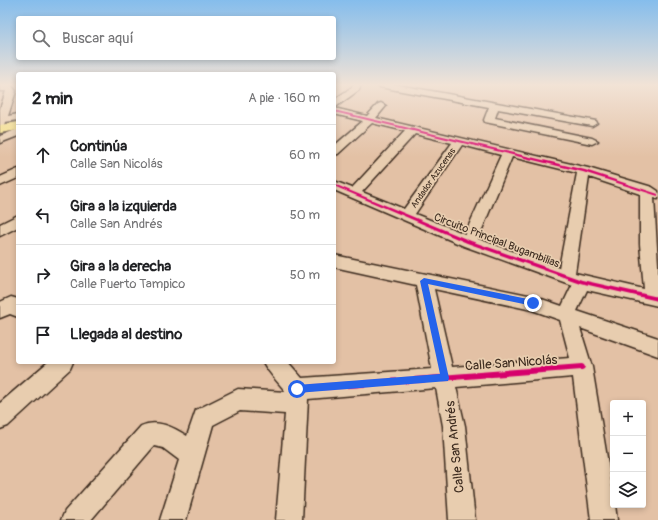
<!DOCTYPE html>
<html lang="es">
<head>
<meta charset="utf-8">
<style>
	body { margin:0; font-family:Pangolin,sans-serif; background:#f6f6f6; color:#202124 }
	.controls { position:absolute; right:12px; bottom:12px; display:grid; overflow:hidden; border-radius:4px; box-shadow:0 2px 6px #0003 }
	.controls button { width:36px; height:36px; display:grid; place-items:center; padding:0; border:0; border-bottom:1px solid #e0e0e0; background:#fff; color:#202124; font:20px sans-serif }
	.stop { position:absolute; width:12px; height:12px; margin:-9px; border:3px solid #2563eb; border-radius:50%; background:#fff }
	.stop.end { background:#2563eb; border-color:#fff; box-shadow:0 1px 4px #0008 }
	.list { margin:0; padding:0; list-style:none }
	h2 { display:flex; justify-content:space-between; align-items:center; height:52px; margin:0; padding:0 16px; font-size:17px }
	h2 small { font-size:13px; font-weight:400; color:#757577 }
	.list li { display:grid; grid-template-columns:26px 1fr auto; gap:12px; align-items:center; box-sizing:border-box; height:60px; padding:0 16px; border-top:1px solid #e0e0e0 }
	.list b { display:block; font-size:15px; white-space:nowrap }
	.list p { margin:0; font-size:13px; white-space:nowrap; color:#757577 }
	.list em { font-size:13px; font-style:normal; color:#757577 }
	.icon { flex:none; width:22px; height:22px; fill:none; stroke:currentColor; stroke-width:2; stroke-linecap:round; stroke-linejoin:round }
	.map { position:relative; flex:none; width:658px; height:520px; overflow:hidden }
	.search { position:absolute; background:#fff; box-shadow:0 2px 6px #0003; left:16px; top:16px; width:320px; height:44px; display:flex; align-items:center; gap:10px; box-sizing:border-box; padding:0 14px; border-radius:4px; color:#757577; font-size:15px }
	.panel { position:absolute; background:#fff; box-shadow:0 2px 6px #0003; left:16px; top:72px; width:320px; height:292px; border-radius:4px }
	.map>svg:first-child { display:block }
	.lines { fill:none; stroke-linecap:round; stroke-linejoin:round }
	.minor-casing { stroke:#3b2a1e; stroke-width:3 }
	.primary-casing { stroke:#3b2a1e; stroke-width:3 }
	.minor { fill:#e8cdaf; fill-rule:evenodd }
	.primary { fill:#f6e281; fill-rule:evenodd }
	.cycleway-casing { stroke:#e8cdaf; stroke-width:3 }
	.cycleway { fill:#d6006c; fill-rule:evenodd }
	.route { fill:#2563eb }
	.labels { text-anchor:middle; stroke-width:3.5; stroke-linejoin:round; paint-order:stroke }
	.far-street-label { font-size:9px; fill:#3b2a1e; stroke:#e8cdaf }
	.street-label { font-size:11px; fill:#3b2a1e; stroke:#e8cdaf }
	.near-street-label { font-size:13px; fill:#3b2a1e; stroke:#e8cdaf }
</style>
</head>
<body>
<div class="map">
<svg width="658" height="520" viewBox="0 0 658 520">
	<rect width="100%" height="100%" fill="#e3c1a5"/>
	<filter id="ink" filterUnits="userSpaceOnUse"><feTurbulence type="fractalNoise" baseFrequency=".025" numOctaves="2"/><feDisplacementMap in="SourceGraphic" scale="8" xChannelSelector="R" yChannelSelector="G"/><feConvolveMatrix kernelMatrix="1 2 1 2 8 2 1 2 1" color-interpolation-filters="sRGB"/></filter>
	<g filter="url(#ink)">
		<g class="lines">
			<g class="minor-casing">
				<path id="minor" d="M8 84 11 85 16 91 8 116 18 114V120L5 122 4 125 0 126V109L6 91H0V85Z
					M353 84H361L359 90 337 106 334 107V100L352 87Z
					M376 84H393L596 121 597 123 592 126 498 109 495 118 592 138 598 141 592 144 485 122 484 120 489 107 380 87Z
					M381 103 386 106 376 118 588 168 652 187 658 191V199L654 198 658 265V306L587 290 577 311 658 338V356L580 328 592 367 613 494V505H615L617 520H591L573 377 456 387 465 426 475 520H449L443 426 436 388 308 399 302 520H276L285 414 240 411 213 425 186 520H160L179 460 163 448 154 446 91 520H61L65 511 141 426C157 419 173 427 187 436L196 410 238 389 286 392C279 383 268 372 263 362H288L302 378 432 369 416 285 334 267V255L533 296 562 306 572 285 464 246 334 190V181L352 188 405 131 372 123 338 154 334 155V146L363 121 334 114V108L367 116 378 104ZM415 134 452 143 404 209 362 192ZM462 145 501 155 465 234 415 214ZM512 157 577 173 559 268 478 239ZM589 177 640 194V244L644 289 575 273ZM434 289 532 310 560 320 570 358 452 367Z
					M18 129V136L0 143V136Z
					M18 169V178L0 186V177Z
					M18 215V227L0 236V224Z
					M11 297 18 299V317L10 314 0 318V302Z
					M48 362H73L70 369 8 426 0 429V403Z"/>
			</g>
			<g class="primary-casing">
				<path id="primary" d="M18 122V130L0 133V125Z"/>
			</g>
			<use href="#minor" class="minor"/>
			<use href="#primary" class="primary"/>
			<g class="cycleway-casing">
				<path id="cycleway" d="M334 110 585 170 658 194V196L583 172 334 112Z
					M334 184 471 241 582 280 658 297V301L580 283 467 243 334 186Z
					M582 364 584 365 585 367 584 369 582 370 297 392 295 391 294 389 295 387 297 386Z"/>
			</g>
			<use href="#cycleway" class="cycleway"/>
		</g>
	</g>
	<linearGradient id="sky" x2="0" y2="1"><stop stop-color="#85bdec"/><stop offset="0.54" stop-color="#f2e3d6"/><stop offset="1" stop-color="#f2e3d6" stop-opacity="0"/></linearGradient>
	<rect width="658" height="157" fill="url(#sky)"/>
	<path class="route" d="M424 278 533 300 536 303 533 306 428 284 449 378 448 381 297 393 294 392 293 389 294 386 297 385 440 374 420 281Z"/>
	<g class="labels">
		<g class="far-street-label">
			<text transform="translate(433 178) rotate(-55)" y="3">Andador Azucenas</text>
		</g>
		<g class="street-label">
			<text transform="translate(497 240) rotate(21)" y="4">Circuito Principal Bugambilias</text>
		</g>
		<g class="near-street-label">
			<text transform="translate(511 362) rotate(-4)" y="5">Calle San Nicolás</text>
			<text transform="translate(454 447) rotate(-96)" y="5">Calle San Andrés</text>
		</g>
	</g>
</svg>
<div class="controls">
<button>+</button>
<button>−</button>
<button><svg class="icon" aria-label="layers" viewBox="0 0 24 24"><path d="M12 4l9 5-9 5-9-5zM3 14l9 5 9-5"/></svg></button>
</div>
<div class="stop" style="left:297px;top:389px"></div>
<div class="stop end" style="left:533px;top:303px"></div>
<div class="search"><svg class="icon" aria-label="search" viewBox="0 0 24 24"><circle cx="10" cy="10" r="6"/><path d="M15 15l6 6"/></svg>Buscar aquí</div>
<section class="panel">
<h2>2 min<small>A pie · 160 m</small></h2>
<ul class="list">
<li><svg class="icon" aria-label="ahead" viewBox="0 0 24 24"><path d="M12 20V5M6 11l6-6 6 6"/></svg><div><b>Continúa</b><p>Calle San Nicolás</p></div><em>60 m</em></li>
<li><svg class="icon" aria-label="left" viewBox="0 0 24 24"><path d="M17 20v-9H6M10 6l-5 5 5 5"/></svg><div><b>Gira a la izquierda</b><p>Calle San Andrés</p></div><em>50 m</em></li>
<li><svg class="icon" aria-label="right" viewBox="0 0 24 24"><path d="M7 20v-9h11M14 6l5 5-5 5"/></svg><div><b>Gira a la derecha</b><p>Calle Puerto Tampico</p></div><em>50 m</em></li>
<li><svg class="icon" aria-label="arrive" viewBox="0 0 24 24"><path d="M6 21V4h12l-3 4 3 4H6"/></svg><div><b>Llegada al destino</b></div></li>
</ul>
</section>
</div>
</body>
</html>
